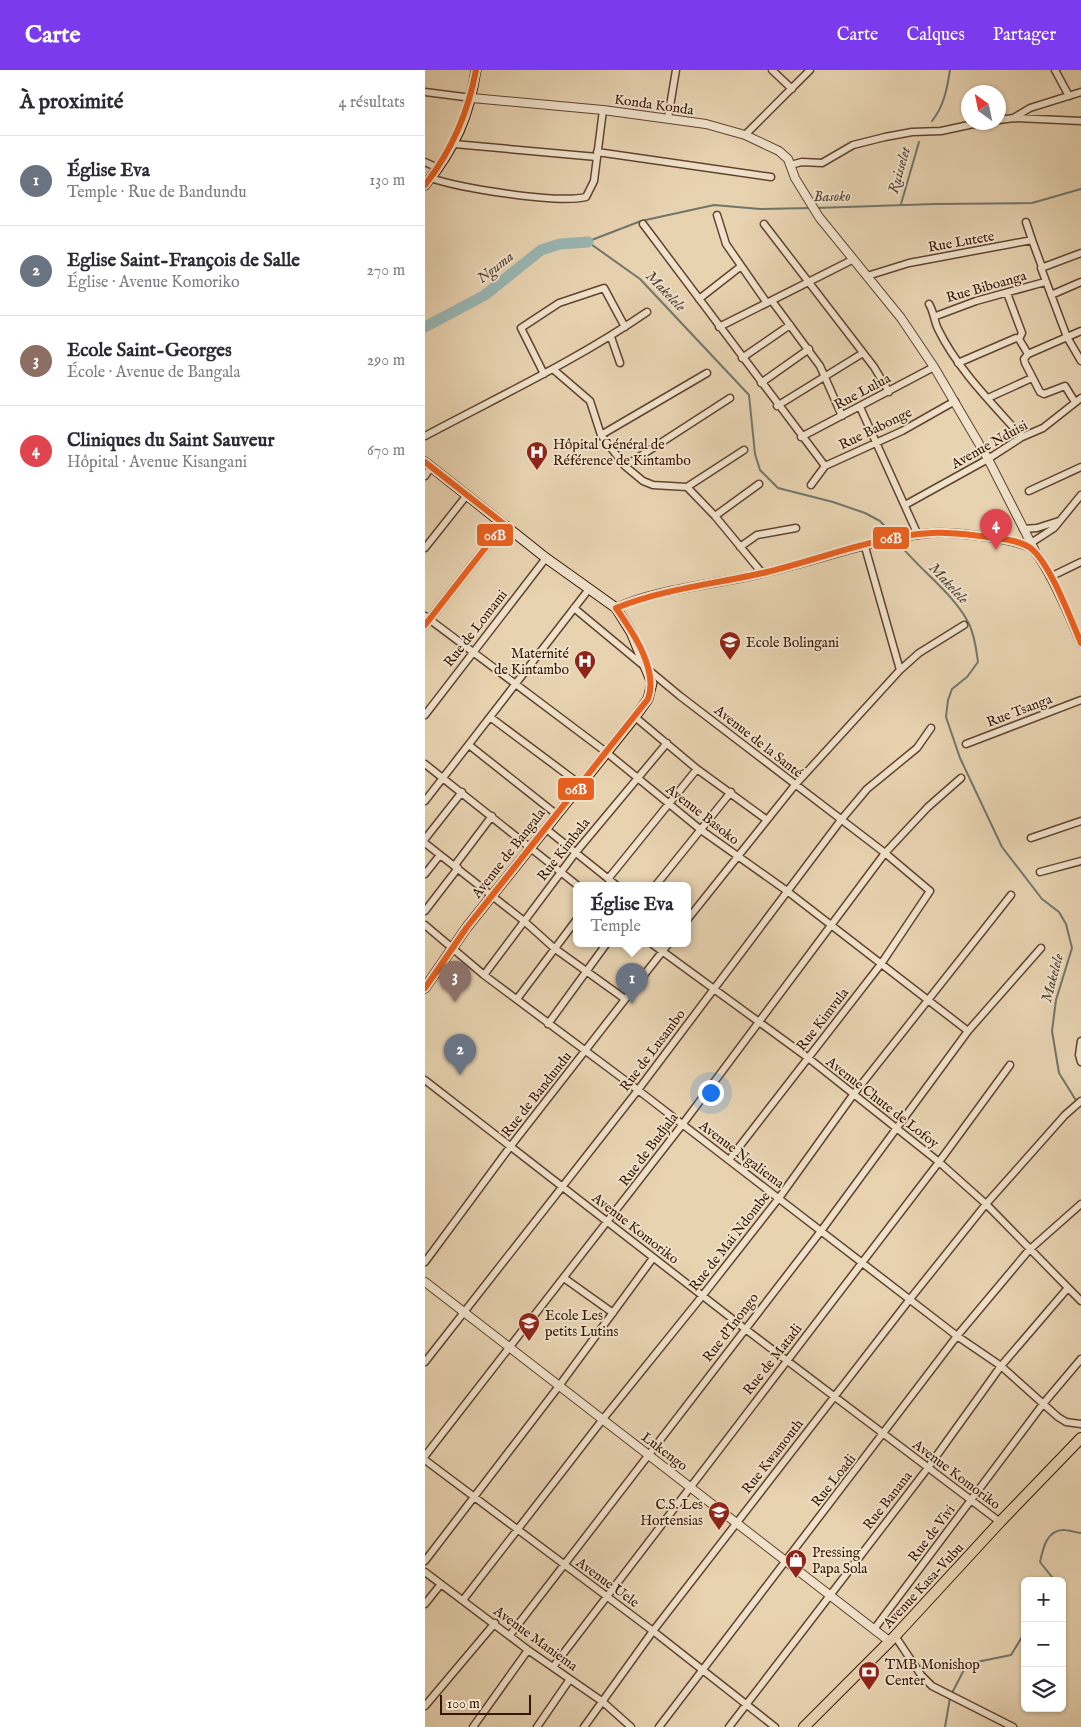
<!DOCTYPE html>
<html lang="fr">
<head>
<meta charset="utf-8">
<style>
	body { margin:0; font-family:"IM FELL English",serif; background:#f7f7f7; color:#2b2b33 }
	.controls { position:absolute; right:15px; bottom:15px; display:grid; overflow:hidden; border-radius:8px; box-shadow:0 1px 4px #0004 }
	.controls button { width:45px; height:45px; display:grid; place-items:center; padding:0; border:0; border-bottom:1px solid #e1e1e2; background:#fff; color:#2b2b33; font:25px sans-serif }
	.compass { position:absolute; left:536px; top:15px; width:45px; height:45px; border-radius:50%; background:#fff; box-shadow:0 1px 4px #0004; rotate:327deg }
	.scale { position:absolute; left:15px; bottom:12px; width:91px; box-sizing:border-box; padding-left:5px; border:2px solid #361503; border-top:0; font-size:14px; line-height:18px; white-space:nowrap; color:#361503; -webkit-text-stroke:4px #f0e2cc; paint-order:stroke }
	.you { position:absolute; left:285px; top:1022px; width:18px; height:18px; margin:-12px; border:4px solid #fff; border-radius:50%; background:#1a73e8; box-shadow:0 0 0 8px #1a73e833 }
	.badge { display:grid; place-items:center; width:32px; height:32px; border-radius:50%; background:#7c3aed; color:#fff; font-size:16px; font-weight:700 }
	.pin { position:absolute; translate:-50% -41px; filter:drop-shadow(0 1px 2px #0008) }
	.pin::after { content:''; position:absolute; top:26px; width:18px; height:15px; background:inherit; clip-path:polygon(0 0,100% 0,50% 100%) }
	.popup { position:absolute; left:148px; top:812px; width:118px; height:65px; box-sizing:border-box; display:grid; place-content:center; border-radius:8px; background:#fff; filter:drop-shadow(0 1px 4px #0005); font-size:16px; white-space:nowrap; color:#7c7c81 }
	.popup b { font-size:19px; color:#2b2b33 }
	.popup::after { content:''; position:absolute; left:50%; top:100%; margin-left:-10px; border:10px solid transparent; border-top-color:#fff }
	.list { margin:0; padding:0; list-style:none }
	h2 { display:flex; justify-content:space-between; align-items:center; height:65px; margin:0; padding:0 20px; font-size:21px }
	h2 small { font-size:16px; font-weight:400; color:#7c7c81 }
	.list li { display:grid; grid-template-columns:32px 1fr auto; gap:15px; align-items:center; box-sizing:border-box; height:90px; padding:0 20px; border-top:1px solid #e1e1e2 }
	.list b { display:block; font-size:19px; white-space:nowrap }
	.list p { margin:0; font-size:16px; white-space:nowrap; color:#7c7c81 }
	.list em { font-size:16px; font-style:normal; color:#7c7c81 }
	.icon { flex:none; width:28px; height:28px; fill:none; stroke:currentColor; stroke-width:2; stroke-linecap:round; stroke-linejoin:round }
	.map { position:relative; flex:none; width:656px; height:1657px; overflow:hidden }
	header { display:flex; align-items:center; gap:30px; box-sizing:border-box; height:70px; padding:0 25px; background:#7c3aed; color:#fff }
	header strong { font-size:24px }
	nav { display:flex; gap:28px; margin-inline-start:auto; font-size:18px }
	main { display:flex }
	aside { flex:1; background:#fff }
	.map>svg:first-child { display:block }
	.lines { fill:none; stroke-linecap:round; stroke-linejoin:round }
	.stream { stroke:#71766d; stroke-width:2 }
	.river { stroke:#99b6b3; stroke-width:11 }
	.minor-casing { stroke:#62442e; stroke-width:9 }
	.tertiary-casing { stroke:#62442e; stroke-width:10 }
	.secondary-casing { stroke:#361503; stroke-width:11 }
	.primary-casing { stroke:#361503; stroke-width:12 }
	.minor { stroke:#f0e2cc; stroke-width:6 }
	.tertiary { stroke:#f0e2cc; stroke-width:8 }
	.secondary { stroke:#f0e2cc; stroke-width:9 }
	.primary { stroke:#e8d3b1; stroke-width:10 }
	.bus-1-casing { stroke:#f0e2cc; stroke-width:10 }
	.bus-1 { stroke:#e96120; stroke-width:6 }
	.labels { text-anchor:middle; stroke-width:4; stroke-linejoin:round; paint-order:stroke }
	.street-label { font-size:14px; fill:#361503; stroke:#f0e2cc }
	.poi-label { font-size:14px; fill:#361503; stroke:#f0e2cc; text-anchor:start }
	.water-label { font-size:15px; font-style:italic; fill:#544538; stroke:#f0e2cc }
	.line-badge { stroke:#f0e2cc; stroke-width:2 }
	.badge-label { font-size:14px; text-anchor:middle; font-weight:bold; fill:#fff }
</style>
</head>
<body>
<header>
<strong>Carte</strong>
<nav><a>Carte</a><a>Calques</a><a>Partager</a></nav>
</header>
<main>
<aside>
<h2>À proximité<small>4 résultats</small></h2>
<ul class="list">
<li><span class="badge" style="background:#6b7280">1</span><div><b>Église Eva</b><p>Temple · Rue de Bandundu</p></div><em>130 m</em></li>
<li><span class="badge" style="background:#6b7280">2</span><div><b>Eglise Saint-François de Salle</b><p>Église · Avenue Komoriko</p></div><em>270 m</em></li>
<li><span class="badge" style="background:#8d6e63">3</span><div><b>Ecole Saint-Georges</b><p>École · Avenue de Bangala</p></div><em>290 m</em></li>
<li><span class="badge" style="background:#e0444e">4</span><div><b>Cliniques du Saint Sauveur</b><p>Hôpital · Avenue Kisangani</p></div><em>670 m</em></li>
</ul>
</aside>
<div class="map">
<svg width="656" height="1657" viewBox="0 0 656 1657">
	<rect width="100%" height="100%" fill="#e8d3b1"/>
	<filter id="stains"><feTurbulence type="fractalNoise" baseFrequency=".004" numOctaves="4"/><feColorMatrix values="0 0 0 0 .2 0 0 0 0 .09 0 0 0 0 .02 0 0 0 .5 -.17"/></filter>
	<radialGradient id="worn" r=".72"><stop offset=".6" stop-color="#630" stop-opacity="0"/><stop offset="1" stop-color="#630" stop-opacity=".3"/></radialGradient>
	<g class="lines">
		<path class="stream" d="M507 51C519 36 522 19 525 0
			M476 134 494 72
			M391 138 510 134 607 133 656 119
			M164 171 216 151 289 135 335 139 386 138
			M163 172 215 209 324 325 330 384 335 400 353 418 408 432 440 443 455 451 469 466
			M471 470C493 499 529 523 544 554 550 566 551 579 553 592L542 607 527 619 523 630 521 647 535 688 577 777 617 829 634 842 641 854 647 878 631 930 627 961 634 1003 652 1032
			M626 1511 627 1507 615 1492C618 1478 622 1459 640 1460 646 1460 651 1463 656 1463
			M527 1623 542 1594 586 1585 600 1562
			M520 1657 525 1628"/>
		<path class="river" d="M0 257 60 225 116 180 135 174 163 172"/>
		<g class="minor-casing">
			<path id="minor" d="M347 0 367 19
				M630 0 644 26
				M0 22 47 28
				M590 47 605 38 656 22
				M243 48 251 0
				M574 50 589 48 656 51
				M320 65 385 0
				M29 74 172 87
				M172 82 346 107
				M0 92 13 98
				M365 95 377 92 397 93 428 75 460 67 487 62 516 61 558 52
				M6 108C34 118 133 134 161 127L169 111 178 40
				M292 145 301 174 342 233
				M601 152 607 170
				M218 154 400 396
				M339 154 449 297 464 322
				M656 183 616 198 642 267 656 291
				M442 206 484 193 607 170 617 197
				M582 223 597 263 594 269
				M626 225 656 212
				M274 229 315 197
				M347 231 395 296 417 346
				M504 234C509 242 509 251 513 259 533 300 567 333 597 367
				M511 246 551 231 620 212
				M294 257 427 190
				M186 267 195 293
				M603 284 599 289 600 293 615 322 619 324 640 316 650 332
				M603 284 656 261
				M317 288 365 255
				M533 293 591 268 594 269 603 284
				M129 300 165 331 176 365 200 396 218 411 228 415 262 417 290 446 337 503
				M119 304 96 258 134 233 179 218 200 257
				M336 313 384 279
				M563 328 607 308
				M352 336 438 283
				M435 337 493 465
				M176 365 282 303
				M0 366C75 326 152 290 222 242
				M376 367 509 297
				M200 396 305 328
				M0 406 6 397
				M386 415 400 396 477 361 530 331
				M262 417 319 380
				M604 421 656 397
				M480 435 563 389 597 367 618 358 656 328
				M290 446 334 414
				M598 459 612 458 634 451
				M606 473 629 458 656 425
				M315 477 332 465 371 458
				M440 477 475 600
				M0 478 42 425
				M625 507 656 492
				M149 538 255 626 460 783 505 821 456 894 304 1090
				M0 546 181 682 276 760 362 821 543 961
				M0 645 121 488
				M65 647 156 715
				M210 647 272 699 342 750
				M541 674 656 630
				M44 675 131 744
				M0 694 152 815
				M0 731 164 519
				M120 758 191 815
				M606 768 656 751
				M0 769 37 722
				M0 773 99 851 129 878 200 929
				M30 795 67 746
				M615 802 656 791
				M0 804 15 785
				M183 809 272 699
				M231 815 306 722
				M0 841 33 798
				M262 850 370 715 475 600 494 583 539 555
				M0 855 59 905 213 1020 532 1266 576 1296 633 1347 641 1352 656 1354
				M226 873 382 987 514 1092 561 1134 656 1231
				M59 905 151 782 242 673
				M92 929 152 849
				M123 954 182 873
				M656 971 654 985 656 992
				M0 1010 319 1258 575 1452
				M0 1192 85 1077 244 873
				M139 1208 188 1243
				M0 1292 213 1020 416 750 442 719 492 678 506 658
				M0 1386 257 1055 460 783 503 737 536 708
				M0 1390 228 1561 350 1657
				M0 1491 134 1316 228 1188
				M0 1502 103 1580 178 1632 206 1657
				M38 1530 178 1349 278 1225 354 1128 428 1025 586 825
				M0 1534 16 1514
				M450 1558 618 1334 656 1289
				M85 1565 396 1161 543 961 616 878
				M470 1566 496 1605 507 1616 588 1657
				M128 1597 514 1092 585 995
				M0 1636 70 1553
				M48 1657 103 1580
				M112 1657 145 1609
				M159 1657 228 1561 485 1229 561 1134 640 1045 656 1031
				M234 1657 532 1266 604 1180 656 1134
				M304 1657 502 1399 576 1296 642 1219"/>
		</g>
		<g class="tertiary-casing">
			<path id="tertiary" d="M47 28 178 40 281 54 320 65 354 81 363 89 370 108 394 147 476 248 509 297 563 389 610 481
				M191 538C230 519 294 514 338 503 392 491 453 467 507 463 527 462 588 468 604 477 621 487 647 553 656 573
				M0 555 79 454
				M0 1212 464 1571"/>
		</g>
		<g class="secondary-casing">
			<path id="secondary" d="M0 115C30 78 44 47 51 0
				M0 392 121 488 191 538 206 562 227 613 223 629 210 647 42 857 0 918"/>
		</g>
		<g class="primary-casing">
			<path id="primary" d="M379 1657 470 1566 575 1452 656 1368"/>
		</g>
		<use href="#minor" class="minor"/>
		<use href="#tertiary" class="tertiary"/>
		<use href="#secondary" class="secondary"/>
		<use href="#primary" class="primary"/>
		<g class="bus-1-casing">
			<path id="bus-1" d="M0 115C27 80 43 44 51 0
				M0 392 79 454 0 555
				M0 918 42 857 223 629C234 600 207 561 191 538 238 519 289 514 338 503 394 490 450 466 507 463 526 462 545 465 564 467 576 469 593 470 604 477 624 490 646 550 656 573"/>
		</g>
		<use href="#bus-1" class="bus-1"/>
	</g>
	<defs>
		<g id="hospital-pin" transform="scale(1.125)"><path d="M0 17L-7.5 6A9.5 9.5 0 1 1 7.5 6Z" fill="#8f2418" stroke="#f0e2cc"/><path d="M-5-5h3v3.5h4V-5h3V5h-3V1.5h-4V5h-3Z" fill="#fff"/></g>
		<g id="school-pin" transform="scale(1.125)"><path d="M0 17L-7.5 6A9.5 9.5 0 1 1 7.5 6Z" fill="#8f2418" stroke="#f0e2cc"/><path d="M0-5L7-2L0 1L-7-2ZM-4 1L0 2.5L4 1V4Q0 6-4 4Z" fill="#fff"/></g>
		<g id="shop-pin" transform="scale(1.125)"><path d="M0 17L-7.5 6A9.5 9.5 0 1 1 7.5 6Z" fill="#8f2418" stroke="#f0e2cc"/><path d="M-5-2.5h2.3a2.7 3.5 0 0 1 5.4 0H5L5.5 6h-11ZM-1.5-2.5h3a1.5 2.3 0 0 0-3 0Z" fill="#fff"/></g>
		<g id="bank-pin" transform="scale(1.125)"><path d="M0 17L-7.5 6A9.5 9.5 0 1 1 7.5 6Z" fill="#8f2418" stroke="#f0e2cc"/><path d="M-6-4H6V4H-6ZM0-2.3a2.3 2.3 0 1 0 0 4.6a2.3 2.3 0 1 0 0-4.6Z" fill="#fff"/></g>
	</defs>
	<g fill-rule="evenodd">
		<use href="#hospital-pin" x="112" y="382"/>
		<use href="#school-pin" x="305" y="572"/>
		<use href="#hospital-pin" x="160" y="591"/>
		<use href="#school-pin" x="104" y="1253"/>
		<use href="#school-pin" x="294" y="1442"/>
		<use href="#shop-pin" x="371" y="1490"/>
		<use href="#bank-pin" x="444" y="1602"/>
	</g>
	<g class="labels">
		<g class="street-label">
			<text transform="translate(229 34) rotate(8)" y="5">Konda Konda</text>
			<text transform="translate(536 171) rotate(-10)" y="5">Rue Lutete</text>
			<text transform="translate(561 216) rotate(-16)" y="5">Rue Biboanga</text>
			<text transform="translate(437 321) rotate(-28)" y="5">Rue Lulua</text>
			<text transform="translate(450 358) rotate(-26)" y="5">Rue Babonge</text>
			<text transform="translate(564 374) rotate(-29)" y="5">Avenue Nduisi</text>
			<text transform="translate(50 558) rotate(-52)" y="5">Rue de Lomami</text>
			<text transform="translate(594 640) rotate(-21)" y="5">Rue Tsanga</text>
			<text transform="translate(334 671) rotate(38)" y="5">Avenue de la Santé</text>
			<text transform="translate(278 744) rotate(38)" y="5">Avenue Basoko</text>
			<text transform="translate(138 779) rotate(-52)" y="5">Rue Kimbala</text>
			<text transform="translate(83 783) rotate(-52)" y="5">Avenue de Bangala</text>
			<text transform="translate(397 949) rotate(-52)" y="5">Rue Kimvula</text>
			<text transform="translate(227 980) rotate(-53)" y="5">Rue de Lusambo</text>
			<text transform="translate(111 1024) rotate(-52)" y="5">Rue de Bandundu</text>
			<text transform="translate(458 1032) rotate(38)" y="5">Avenue Chute de Lofoy</text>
			<text transform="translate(223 1079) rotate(-53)" y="5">Rue de Budjala</text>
			<text transform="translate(317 1084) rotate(37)" y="5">Avenue Ngaliema</text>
			<text transform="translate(211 1158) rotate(38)" y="5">Avenue Komoriko</text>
			<text transform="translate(304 1171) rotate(-52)" y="5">Rue de Mai Ndombe</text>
			<text transform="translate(305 1257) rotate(-53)" y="5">Rue d'Inongo</text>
			<text transform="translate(347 1289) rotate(-52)" y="5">Rue de Matadi</text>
			<text transform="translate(240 1381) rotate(37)" y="5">Lukengo</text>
			<text transform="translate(347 1386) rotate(-52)" y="5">Rue Kwamouth</text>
			<text transform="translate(532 1404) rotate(37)" y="5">Avenue Komoriko</text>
			<text transform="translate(408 1410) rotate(-52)" y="5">Rue Loadi</text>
			<text transform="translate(462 1430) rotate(-52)" y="5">Rue Banana</text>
			<text transform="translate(506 1463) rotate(-53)" y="5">Rue de Vivi</text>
			<text transform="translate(183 1512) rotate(36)" y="5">Avenue Uele</text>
			<text transform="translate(498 1515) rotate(-47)" y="5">Avenue Kasa-Vubu</text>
			<text transform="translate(111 1568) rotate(36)" y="5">Avenue Maniema</text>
		</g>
		<g class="poi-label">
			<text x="128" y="379">Hôpital Général de<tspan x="128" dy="16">Référence de Kintambo</tspan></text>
			<text x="321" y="577">Ecole Bolingani</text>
			<text x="144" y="588" text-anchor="end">Maternité<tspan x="144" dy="16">de Kintambo</tspan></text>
			<text x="120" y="1250">Ecole Les<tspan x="120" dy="16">petits Lutins</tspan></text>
			<text x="278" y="1439" text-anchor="end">C.S. Les<tspan x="278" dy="16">Hortensias</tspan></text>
			<text x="387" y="1487">Pressing<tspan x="387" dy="16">Papa Sola</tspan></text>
			<text x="460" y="1599">TMB Monishop<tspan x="460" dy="16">Center</tspan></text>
		</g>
		<g class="water-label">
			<text transform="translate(474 100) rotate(-74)" y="5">Ruisselet</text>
			<text transform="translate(407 126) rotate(-1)" y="5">Basoko</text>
			<text transform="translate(70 197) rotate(-38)" y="5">Nguma</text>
			<text transform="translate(241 221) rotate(46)" y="5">Makelele</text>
			<text transform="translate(524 513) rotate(47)" y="5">Makelele</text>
			<text transform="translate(627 908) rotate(-75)" y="5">Makelele</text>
		</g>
	</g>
	<g class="line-badge">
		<rect x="51" y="453" width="38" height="24" rx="5" fill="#e96120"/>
		<rect x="447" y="456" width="38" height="24" rx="5" fill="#e96120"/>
		<rect x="132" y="707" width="38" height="24" rx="5" fill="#e96120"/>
	</g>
	<g class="badge-label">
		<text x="70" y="470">06B</text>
		<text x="466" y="473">06B</text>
		<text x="151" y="724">06B</text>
	</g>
	<rect width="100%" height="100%" filter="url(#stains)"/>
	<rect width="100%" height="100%" fill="url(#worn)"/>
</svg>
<div class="controls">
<button>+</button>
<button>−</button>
<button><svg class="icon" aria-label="layers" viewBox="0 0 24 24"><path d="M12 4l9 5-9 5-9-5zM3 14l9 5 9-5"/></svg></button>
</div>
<svg class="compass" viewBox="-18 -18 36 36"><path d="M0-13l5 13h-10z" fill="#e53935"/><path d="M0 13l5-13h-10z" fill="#7c7c81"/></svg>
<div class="scale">100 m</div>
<div class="you"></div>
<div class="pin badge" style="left:207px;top:934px;background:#6b7280">1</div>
<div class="popup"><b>Église Eva</b>Temple</div>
<div class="pin badge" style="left:35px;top:1005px;background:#6b7280">2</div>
<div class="pin badge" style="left:30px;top:932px;background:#8d6e63">3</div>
<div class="pin badge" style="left:571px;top:480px;background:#e0444e">4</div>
</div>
</main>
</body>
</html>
